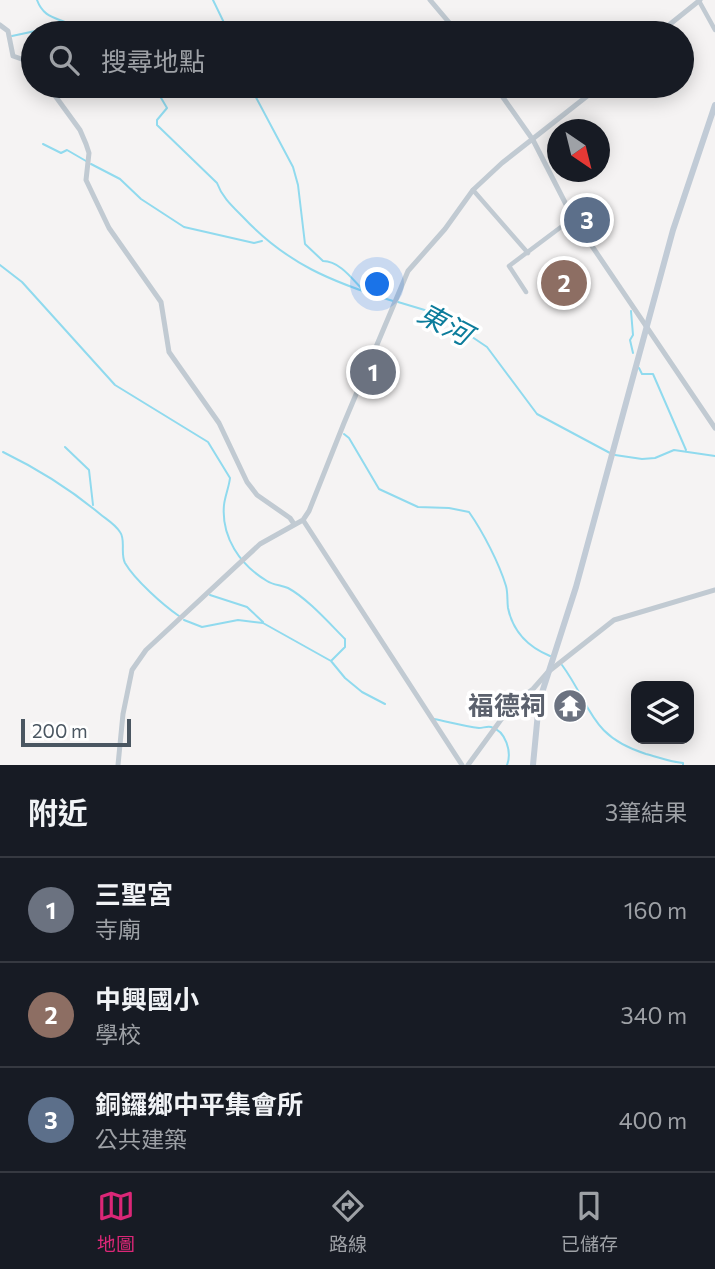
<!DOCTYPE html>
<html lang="zh-TW">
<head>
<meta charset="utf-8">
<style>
	body { margin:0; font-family:Commissioner,"Noto Sans TC",sans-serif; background:#20242c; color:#f1f3f6 }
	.controls { position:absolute; right:21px; bottom:21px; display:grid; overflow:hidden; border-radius:14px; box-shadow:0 4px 18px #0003 }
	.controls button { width:63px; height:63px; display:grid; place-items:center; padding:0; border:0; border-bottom:2px solid #363941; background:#171b24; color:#f1f3f6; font:35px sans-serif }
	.compass { position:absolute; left:547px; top:119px; width:63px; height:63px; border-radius:50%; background:#171b24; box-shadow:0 4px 18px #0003; rotate:145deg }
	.scale { position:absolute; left:21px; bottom:18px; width:110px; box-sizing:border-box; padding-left:7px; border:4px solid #4a5661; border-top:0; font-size:19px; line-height:24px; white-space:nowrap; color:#4a5661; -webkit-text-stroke:5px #fff; paint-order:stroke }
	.you { position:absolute; left:378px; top:285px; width:24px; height:24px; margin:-18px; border:5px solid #fff; border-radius:50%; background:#1a73e8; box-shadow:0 0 0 10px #1a73e833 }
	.badge { display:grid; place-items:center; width:46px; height:46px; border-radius:50%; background:#db2777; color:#fff; font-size:23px; font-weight:700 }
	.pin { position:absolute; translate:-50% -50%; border:4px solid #fff; box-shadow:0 2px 7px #0006 }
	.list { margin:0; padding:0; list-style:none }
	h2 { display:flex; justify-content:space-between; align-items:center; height:91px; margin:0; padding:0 28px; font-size:30px }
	h2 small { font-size:23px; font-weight:400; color:#9ea1a6 }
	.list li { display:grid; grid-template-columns:46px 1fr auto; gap:21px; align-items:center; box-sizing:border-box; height:105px; padding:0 28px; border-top:2px solid #363941 }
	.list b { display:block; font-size:26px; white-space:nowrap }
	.list p { margin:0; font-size:23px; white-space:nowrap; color:#9ea1a6 }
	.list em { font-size:23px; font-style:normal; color:#9ea1a6 }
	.icon { flex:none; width:38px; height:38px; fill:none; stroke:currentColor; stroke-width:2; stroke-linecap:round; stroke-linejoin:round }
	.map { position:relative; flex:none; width:715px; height:765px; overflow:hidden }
	.search { position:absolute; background:#171b24; box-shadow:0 4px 18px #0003; left:21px; right:21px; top:21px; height:77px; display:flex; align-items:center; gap:18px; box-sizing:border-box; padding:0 24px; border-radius:38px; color:#9ea1a6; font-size:26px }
	.sheet { height:406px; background:#171b24 }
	nav { display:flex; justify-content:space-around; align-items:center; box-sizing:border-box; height:98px; border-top:2px solid #363941; background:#171b24; font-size:19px; color:#9ea1a6 }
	nav a { display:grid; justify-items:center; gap:4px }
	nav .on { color:#db2777 }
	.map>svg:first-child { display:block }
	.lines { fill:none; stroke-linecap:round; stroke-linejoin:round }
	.stream { stroke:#90daee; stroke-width:2 }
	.minor { stroke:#c1cad2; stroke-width:4.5 }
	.tertiary { stroke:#c1cad2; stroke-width:5 }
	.secondary { stroke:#c1cbd6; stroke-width:6 }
	.labels { text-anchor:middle; stroke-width:7; stroke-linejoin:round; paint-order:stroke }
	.worship-label { font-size:26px; font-weight:bold; fill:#5b616d; stroke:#fff; text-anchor:end }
	.water-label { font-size:28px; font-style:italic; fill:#0c7c9b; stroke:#fff }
</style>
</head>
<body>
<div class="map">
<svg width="715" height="765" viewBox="0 0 715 765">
	<rect width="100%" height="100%" fill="#f5f3f3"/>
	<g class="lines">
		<path class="stream" d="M37 0C44 19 57 17 73 26
			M213 0 229 33
			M12 36 54 27 113 28 121 33
			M154 86 167 108 157 120V125L217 183C222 197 232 206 243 217 287 264 332 282 393 301
			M250 86 293 167 298 185 305 244 323 261C340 261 353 280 364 291
			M43 144 61 153 67 150 86 161
			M91 164 120 179 141 199 184 227 254 243 262 241
			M0 265 22 282 115 385 208 442 230 478C229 487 225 496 224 505 221 537 240 565 267 581 273 585 281 585 288 588 307 598 330 624 345 639V647L331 661
			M398 302 438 314 487 347 537 414 610 453
			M631 311 633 335 630 340 633 353
			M639 368 642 374H653L686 450
			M344 434 349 438 379 489 418 507 449 508 469 512C483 532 499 563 506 586 508 593 507 601 508 608 513 632 528 647 550 656
			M65 447 89 470 93 505
			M3 452C38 469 70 489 100 514 106 519 115 524 120 532 126 540 120 553 125 563 135 580 163 605 179 616
			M615 455 642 459 655 458 674 450 715 456
			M210 595 247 607 263 622
			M184 620 202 627 238 620 263 623 331 661 345 678 362 692 385 704
			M562 665C592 706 589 736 646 754 658 757 670 762 683 763V765
			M434 719C449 722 464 726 479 728 483 728 487 726 491 727 506 731 512 752 507 765"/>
		<path class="minor" d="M699 1 715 30
			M473 190 528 253
			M526 292 509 266 573 218"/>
		<path class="tertiary" d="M430 0 458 33
			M0 25 8 31 13 56 30 62 33 66
			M659 33 700 0
			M48 86 80 130 86 144 89 153 86 180 109 228 161 302 169 352 219 423 247 482 257 495 290 518 294 524
			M495 86 533 140 573 218 715 428
			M303 520 462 765
			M118 765 123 714 132 670 146 650 260 544 303 520 309 511 344 423 408 271 445 229 473 190 502 163 600 86
			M468 765 511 706 533 689 548 672 614 620 715 590"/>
		<path class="secondary" d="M533 765 539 702 576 587 673 230 715 105"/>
	</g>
	<defs>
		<g id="temple-disc" transform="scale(1.75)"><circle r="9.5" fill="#6b7280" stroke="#fff"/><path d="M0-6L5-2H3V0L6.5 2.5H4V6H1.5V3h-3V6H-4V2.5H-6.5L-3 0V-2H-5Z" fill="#fff"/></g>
	</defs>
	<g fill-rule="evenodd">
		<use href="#temple-disc" x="570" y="706"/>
	</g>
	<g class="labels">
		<g class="worship-label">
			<text x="546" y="715">福德祠</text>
		</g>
		<g class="water-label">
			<text transform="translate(445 324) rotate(28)" y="10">東河</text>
		</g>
	</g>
</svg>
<div class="controls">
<button><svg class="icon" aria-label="layers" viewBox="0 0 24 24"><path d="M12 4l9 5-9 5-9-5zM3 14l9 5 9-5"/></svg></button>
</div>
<svg class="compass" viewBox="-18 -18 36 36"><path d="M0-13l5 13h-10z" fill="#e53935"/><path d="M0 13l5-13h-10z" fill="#9ea1a6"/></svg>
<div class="scale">200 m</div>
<div class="you"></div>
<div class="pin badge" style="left:373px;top:372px;background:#6b7280">1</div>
<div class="pin badge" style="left:564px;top:283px;background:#8d6e63">2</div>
<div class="pin badge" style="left:587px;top:220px;background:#5c6f8a">3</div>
<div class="search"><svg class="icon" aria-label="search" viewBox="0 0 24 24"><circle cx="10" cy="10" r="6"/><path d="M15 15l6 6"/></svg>搜尋地點</div>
</div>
<section class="sheet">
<h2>附近<small>3筆結果</small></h2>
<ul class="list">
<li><span class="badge" style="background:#6b7280">1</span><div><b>三聖宮</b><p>寺廟</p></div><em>160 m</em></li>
<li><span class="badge" style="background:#8d6e63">2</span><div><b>中興國小</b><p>學校</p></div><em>340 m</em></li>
<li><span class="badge" style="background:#5c6f8a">3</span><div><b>銅鑼鄉中平集會所</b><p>公共建築</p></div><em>400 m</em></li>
</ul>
</section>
<nav>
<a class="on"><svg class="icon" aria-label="map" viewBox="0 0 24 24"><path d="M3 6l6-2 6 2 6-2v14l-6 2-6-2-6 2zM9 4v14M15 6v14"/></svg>地圖</a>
<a><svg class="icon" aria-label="directions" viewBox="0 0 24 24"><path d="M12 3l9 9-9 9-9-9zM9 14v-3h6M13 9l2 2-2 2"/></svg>路線</a>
<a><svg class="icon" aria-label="saved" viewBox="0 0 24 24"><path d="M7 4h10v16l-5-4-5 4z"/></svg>已儲存</a>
</nav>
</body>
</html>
